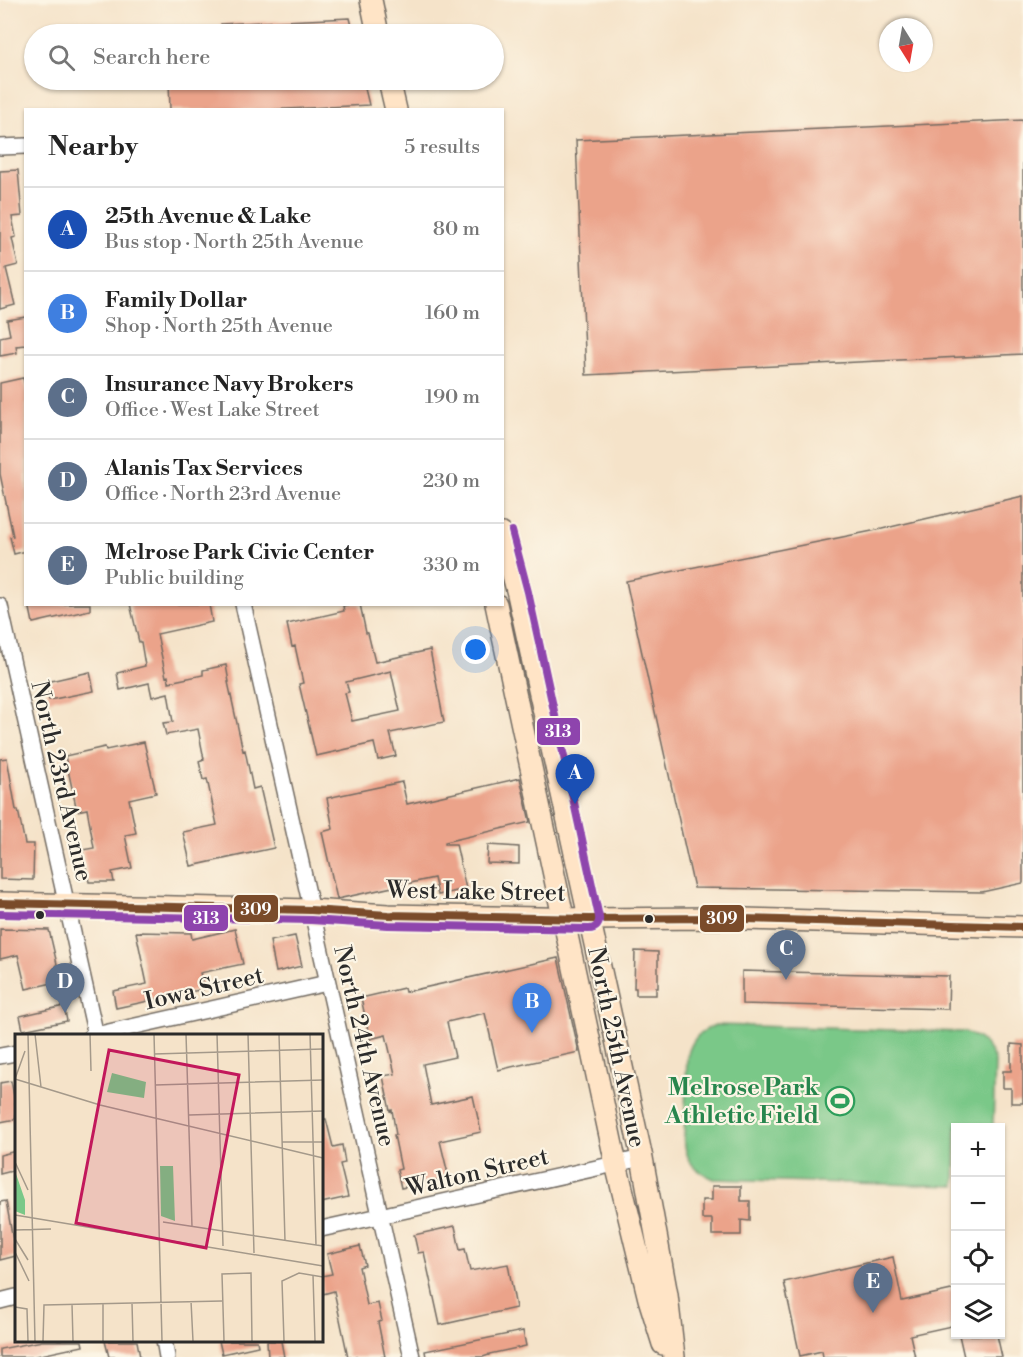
<!DOCTYPE html>
<html lang="en">
<head>
<meta charset="utf-8">
<style>
	body { margin:0; font-family:"Libre Bodoni",serif; background:#f2f2f2; color:#222 }
	.controls { position:absolute; right:18px; bottom:18px; display:grid; overflow:hidden; border-radius:0px; box-shadow:0 2px 4px #0004 }
	.controls button { width:54px; height:54px; display:grid; place-items:center; padding:0; border:0; border-bottom:2px solid #e0e0e0; background:#fff; color:#222; font:30px sans-serif }
	.compass { position:absolute; left:879px; top:18px; width:54px; height:54px; border-radius:50%; background:#fff; box-shadow:0 2px 4px #0004; rotate:169deg }
	.you { position:absolute; left:476px; top:650px; width:21px; height:21px; margin:-15px; border:4px solid #fff; border-radius:50%; background:#1a73e8; box-shadow:0 0 0 9px #1a73e833 }
	.badge { display:grid; place-items:center; width:39px; height:39px; border-radius:50%; background:#ea580c; color:#fff; font-size:20px; font-weight:700 }
	.pin { position:absolute; translate:-50% -50px; filter:drop-shadow(0 2px 3px #0008) }
	.pin::after { content:''; position:absolute; top:32px; width:21px; height:18px; background:inherit; clip-path:polygon(0 0,100% 0,50% 100%) }
	.list { margin:0; padding:0; list-style:none }
	h2 { display:flex; justify-content:space-between; align-items:center; height:78px; margin:0; padding:0 24px; font-size:26px }
	h2 small { font-size:20px; font-weight:400; color:#767676 }
	.list li { display:grid; grid-template-columns:39px 1fr auto; gap:18px; align-items:center; box-sizing:border-box; height:84px; padding:0 24px; border-top:2px solid #e0e0e0 }
	.list b { display:block; font-size:22px; white-space:nowrap }
	.list p { margin:0; font-size:20px; white-space:nowrap; color:#767676 }
	.list em { font-size:20px; font-style:normal; color:#767676 }
	.icon { flex:none; width:33px; height:33px; fill:none; stroke:currentColor; stroke-width:2; stroke-linecap:round; stroke-linejoin:round }
	.map { position:relative; flex:none; width:1023px; height:1357px; overflow:hidden }
	.search { position:absolute; background:#fff; box-shadow:0 2px 4px #0004; left:24px; top:24px; width:480px; height:66px; display:flex; align-items:center; gap:15px; box-sizing:border-box; padding:0 21px; border-radius:33px; color:#767676; font-size:22px }
	.panel { position:absolute; background:#fff; box-shadow:0 2px 4px #0004; left:24px; top:108px; width:480px; height:498px; border-radius:0px }
	.map>svg:first-child { display:block }
	.green { fill:#7ac888; stroke:#527a5a; stroke-width:1.5 }
	.building { fill:#eba38a; fill-rule:evenodd }
	.lines { fill:none; stroke-linecap:round; stroke-linejoin:round }
	.minor-casing { stroke:#726b62; stroke-width:18 }
	.secondary-casing { stroke:#726b62; stroke-width:24 }
	.minor { stroke:#fff; stroke-width:15 }
	.secondary { stroke:#ffe4c6; stroke-width:21 }
	.bus-1-casing { stroke:#fcf5e5; stroke-width:12 }
	.bus-2-casing { stroke:#fcf5e5; stroke-width:12 }
	.bus-1 { stroke:#7a4b2a; stroke-width:8 }
	.bus-2 { stroke:#8e44ad; stroke-width:8 }
	.bus-dot { fill:#2b2b2b; stroke:#fcf5e5; stroke-width:2 }
	.labels { text-anchor:middle; stroke-width:4.5; stroke-linejoin:round; paint-order:stroke }
	.street-label { font-size:24px; fill:#2b2b2b; stroke:#fcf5e5 }
	.leisure-label { font-size:24px; font-weight:bold; fill:#27864d; stroke:#fcf5e5; text-anchor:end }
	.inset-road { fill:none; stroke:#a4998a; stroke-width:1.5 }
	.view { fill:#c2185b; fill-opacity:0.15; stroke:#c2185b; stroke-width:3 }
	.inset-edge { fill:none; stroke:#2b2b2b; stroke-width:3 }
	.line-badge { stroke:#fcf5e5; stroke-width:2 }
	.badge-label { font-size:16px; text-anchor:middle; font-weight:bold; fill:#fff }
</style>
</head>
<body>
<div class="map">
<svg width="1023" height="1357" viewBox="0 0 1023 1357">
	<rect width="100%" height="100%" fill="#fcf5e5"/>
	<filter id="ink" filterUnits="userSpaceOnUse"><feTurbulence type="fractalNoise" baseFrequency=".0167" numOctaves="2"/><feDisplacementMap in="SourceGraphic" scale="12" xChannelSelector="R" yChannelSelector="G"/><feConvolveMatrix kernelMatrix="1 2 1 2 8 2 1 2 1" color-interpolation-filters="sRGB"/></filter>
	<filter id="wash" filterUnits="userSpaceOnUse"><feTurbulence type="fractalNoise" baseFrequency=".008" numOctaves="4" result="noise"/><feDisplacementMap in="SourceGraphic" scale="24" xChannelSelector="R" yChannelSelector="G"/><feGaussianBlur stdDeviation="1.35" result="paint"/><feColorMatrix in="noise" values="0 0 0 0 0 0 0 0 0 0 0 0 0 0 0 0 0 1.4 0 .05"/><feComposite in="paint" operator="in"/></filter>
	<g filter="url(#wash)">
		<rect width="100%" height="100%" fill="#f5e3c9"/>
		<path class="green" d="M715 1025 963 1032C981 1037 988 1044 995 1061L993 1127 956 1128 955 1186 714 1179C694 1170 687 1164 684 1140L687 1057C692 1039 698 1033 715 1025Z"/>
		<g id="blocks">
			<path class="building" d="M350 18 354 34H221V24Z
				M169 80H363L369 105 267 110H170Z
				M1023 120V354L586 375 576 140Z
				M18 170 22 216 12 217 16 237 12 238 18 265 6 268 15 305 0 309V171Z
				M26 317V345L16 346 17 353 0 356V337L10 335 7 320Z
				M23 378 26 388V551L14 554 10 537 13 536 0 474V383Z
				M1023 496V883L982 892 694 888 626 581 882 529Z
				M29 604H90V610L33 623Z
				M130 604H209L212 622 157 634 166 677 168 676 169 682 203 675V670L226 665 229 682H228L243 751 245 750 253 789 260 787 274 848 191 866 183 832 217 825 207 779 203 780 199 761 204 759 198 729 166 735 163 723 173 722 168 693 152 697 149 683 120 690 117 673 145 666 141 642H139Z
				M350 604H360L366 633H368L375 662 430 650 444 722 390 733 396 756 378 760 374 743 316 756 299 684 303 683 295 646 292 647 287 624 344 611 343 606ZM391 671 400 711 352 721 345 693 349 692 346 682Z
				M90 672 94 691 49 700 46 682Z
				M144 742 156 793 129 799 136 833 125 835 132 868 112 872 114 882H89L82 850 94 848 87 809 77 811 65 756 105 747 106 750Z
				M7 758 16 810H18L25 844H34L33 880 0 879V759Z
				M520 778 530 822 445 842V844H456L466 889 438 895 434 878 337 899 322 832 333 829 327 798 402 782 407 804Z
				M488 845 519 847V864L487 863Z
				M0 929 49 930 61 981 26 989 18 955 0 959Z
				M235 929 243 964 200 973 204 989 116 1008 113 991 147 984 136 932 191 933 192 939Z
				M295 936 302 966 276 972 270 941Z
				M635 951 658 952V988H656V995H636V988H634Z
				M558 958 579 1052 498 1070 485 1013 447 1022 455 1057 423 1064 431 1105 473 1096 481 1132 440 1141 449 1178 401 1188 397 1170 401 1169 394 1135H396L392 1110 390 1111 383 1076 395 1074 386 1035 370 1039 361 998 404 988 405 992Z
				M742 971 949 976 948 1009 742 1004Z
				M64 1006 67 1021 23 1030 20 1016Z
				M1011 1044 1023 1045V1103H1011V1088H1003V1071H1011Z
				M11 1081 16 1106V1119L0 1122V1083Z
				M321 1119H326L333 1147 342 1145 345 1163 340 1164 348 1197 321 1203Z
				M16 1151V1170L0 1174V1155Z
				M712 1186H741V1201H750V1221L741 1220V1235H712V1219H702V1200H712Z
				M6 1201 16 1256 0 1260V1202Z
				M455 1226 460 1250 465 1249 470 1271 508 1264 516 1308 440 1325 424 1252 418 1253 414 1235Z
				M360 1246 365 1265 359 1267 367 1305 378 1303 382 1321 378 1322 385 1357H348L334 1291 323 1294 321 1276 332 1274 327 1254Z
				M893 1257 902 1301 956 1289V1325L910 1335 915 1357H823L822 1351 800 1356 784 1282Z
				M523 1331 526 1346 489 1354V1355L483 1357H426L425 1351Z
				M959 1335H997L1002 1357H964Z
				M42 1341H82L83 1346 32 1357H0V1349Z
				M105 1341H137L140 1357H109Z
				M219 1341H257L258 1346 222 1354Z
				M267 1341H281L284 1357H268Z"/>
		</g>
	</g>
	<g filter="url(#ink)">
		<use href="#blocks" fill-opacity="0" stroke="#726b62" stroke-width="1.5"/>
		<g class="lines">
			<g class="minor-casing">
				<path id="minor" d="M0 147 26 146
					M243 604 412 1357
					M0 606 96 1036
					M91 1036 327 983
					M0 1056 16 1053
					M321 1229 642 1158
					M0 1301 16 1297
					M164 1340 167 1357"/>
			</g>
			<g class="secondary-casing">
				<path id="secondary" d="M371 0 378 34
					M389 80 396 110
					M502 534 518 594 642 1158 667 1295 674 1357
					M496 604 616 1164 649 1299 663 1344
					M0 903 311 910 388 915 589 919 711 918 1023 927"/>
			</g>
			<use href="#minor" class="minor"/>
			<use href="#secondary" class="secondary"/>
			<g class="bus-1-casing">
				<path id="bus-1" d="M0 903 311 910 388 915 589 919 711 918 1023 927"/>
			</g>
			<g class="bus-2-casing">
				<path id="bus-2" d="M0 914 311 920 388 925 589 929C596 929 600 924 599 917L528 592 512 531"/>
			</g>
			<use href="#bus-1" class="bus-1"/>
			<use href="#bus-2" class="bus-2"/>
		</g>
	</g>
	<defs>
		<g id="stadium-ring" transform="scale(1.5)"><circle r="9.5" fill="#fcf5e5" stroke="#2e9e5b" stroke-width="1.5"/><path d="M0-5a6.5 5 0 1 0 0 10a6.5 5 0 1 0 0-10ZM-3.5-1.8h7v3.6h-7Z" fill="#2e9e5b"/></g>
	</defs>
	<g fill-rule="evenodd">
		<use href="#stadium-ring" x="840" y="1101"/>
	</g>
	<g class="bus-dot">
		<circle cx="40" cy="915" r="5"/>
		<circle cx="649" cy="919" r="5"/>
	</g>
	<g class="labels">
		<g class="street-label">
			<text transform="translate(62 781) rotate(77)" y="8">North 23rd Avenue</text>
			<text transform="translate(476 891) rotate(1)" y="8">West Lake Street</text>
			<text transform="translate(204 988) rotate(-13)" y="8">Iowa Street</text>
			<text transform="translate(365 1046) rotate(77)" y="8">North 24th Avenue</text>
			<text transform="translate(617 1047) rotate(78)" y="8">North 25th Avenue</text>
			<text transform="translate(477 1172) rotate(-13)" y="8">Walton Street</text>
		</g>
		<g class="leisure-label">
			<text x="819" y="1095">Melrose Park<tspan x="819" dy="28">Athletic Field</tspan></text>
		</g>
	</g>
	<g transform="translate(15 1034)">
		<rect width="308" height="308" fill="#f5e3c9"/>
		<path d="M97 39 131 48 129 64 92 58ZM145 132H158L160 187 146 182ZM0 137 10 166V181L0 177Z" fill="#7ac888"/>
		<path class="inset-road" d="M13 0 20 307M20 0 26 53M75 0 76 37M139 0 147 307M171 0 177 193M202 0 208 212M233 0 239 219M264 0 270 207M295 0 301 211M139 20 308 15M0 45 85 71 308 124M0 45 10 17M140 51 308 46M174 81 308 77M267 108H308M0 128 13 156M0 181 308 232M148 188 308 212M0 196 36 195M0 205 13 226M0 218 14 247M298 241 300 307M176 267 178 307M88 269V307M117 269 118 307M57 270 58 307M0 273 12 275 13 307M28 307 29 271 207 267M209 307 207 240 236 239 237 307M269 307 267 247 284 239 308 243"/>
		<path class="view" d="M94 16 224 41 191 214 61 189Z"/>
		<rect width="308" height="308" class="inset-edge"/>
	</g>
	<g class="line-badge">
		<rect x="536" y="717" width="45" height="29" rx="6" fill="#8e44ad"/>
		<rect x="233" y="894" width="46" height="29" rx="6" fill="#7a4b2a"/>
		<rect x="183" y="904" width="46" height="28" rx="6" fill="#8e44ad"/>
		<rect x="699" y="904" width="46" height="29" rx="6" fill="#7a4b2a"/>
	</g>
	<g class="badge-label">
		<text x="558" y="737">313</text>
		<text x="256" y="915">309</text>
		<text x="206" y="924">313</text>
		<text x="722" y="924">309</text>
	</g>
</svg>
<div class="controls">
<button>+</button>
<button>−</button>
<button><svg class="icon" aria-label="locate" viewBox="0 0 24 24"><circle cx="12" cy="12" r="6"/><path d="M12 2v4M12 18v4M2 12h4M18 12h4"/></svg></button>
<button><svg class="icon" aria-label="layers" viewBox="0 0 24 24"><path d="M12 4l9 5-9 5-9-5zM3 14l9 5 9-5"/></svg></button>
</div>
<svg class="compass" viewBox="-18 -18 36 36"><path d="M0-13l5 13h-10z" fill="#e53935"/><path d="M0 13l5-13h-10z" fill="#767676"/></svg>
<div class="you"></div>
<div class="pin badge" style="left:575px;top:804px;background:#1a4fb4">A</div>
<div class="pin badge" style="left:532px;top:1033px;background:#3f7fe0">B</div>
<div class="pin badge" style="left:786px;top:980px;background:#5c6f8a">C</div>
<div class="pin badge" style="left:65px;top:1013px;background:#5c6f8a">D</div>
<div class="pin badge" style="left:873px;top:1313px;background:#5c6f8a">E</div>
<div class="search"><svg class="icon" aria-label="search" viewBox="0 0 24 24"><circle cx="10" cy="10" r="6"/><path d="M15 15l6 6"/></svg>Search here</div>
<section class="panel">
<h2>Nearby<small>5 results</small></h2>
<ul class="list">
<li><span class="badge" style="background:#1a4fb4">A</span><div><b>25th Avenue &amp; Lake</b><p>Bus stop · North 25th Avenue</p></div><em>80 m</em></li>
<li><span class="badge" style="background:#3f7fe0">B</span><div><b>Family Dollar</b><p>Shop · North 25th Avenue</p></div><em>160 m</em></li>
<li><span class="badge" style="background:#5c6f8a">C</span><div><b>Insurance Navy Brokers</b><p>Office · West Lake Street</p></div><em>190 m</em></li>
<li><span class="badge" style="background:#5c6f8a">D</span><div><b>Alanis Tax Services</b><p>Office · North 23rd Avenue</p></div><em>230 m</em></li>
<li><span class="badge" style="background:#5c6f8a">E</span><div><b>Melrose Park Civic Center</b><p>Public building</p></div><em>330 m</em></li>
</ul>
</section>
</div>
</body>
</html>
